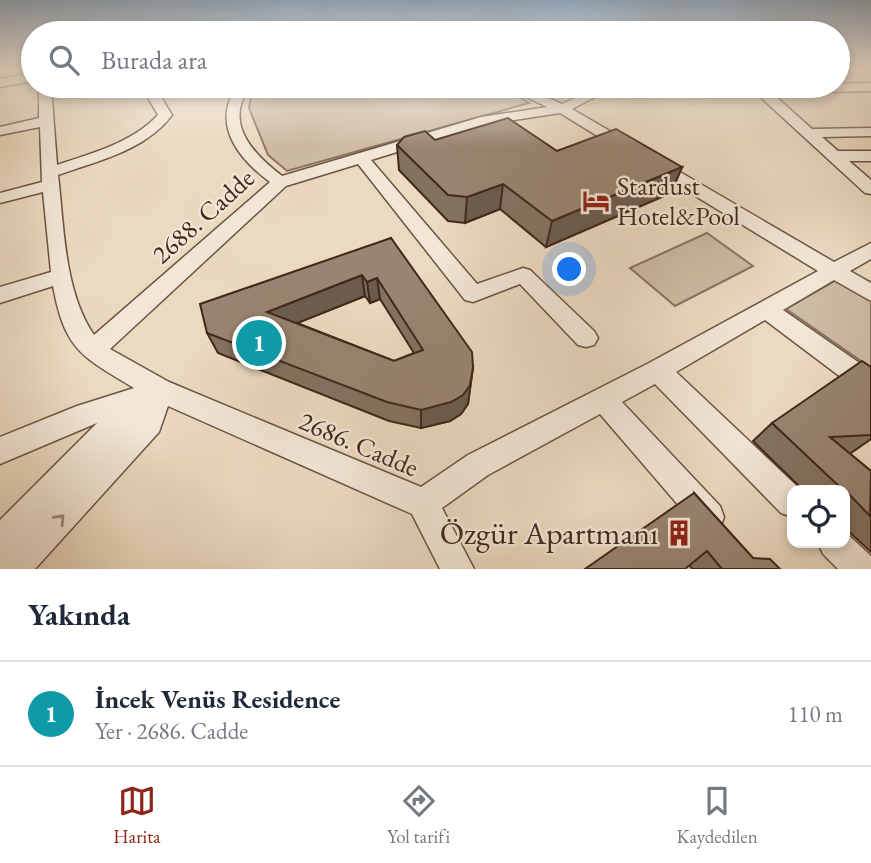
<!DOCTYPE html>
<html lang="tr">
<head>
<meta charset="utf-8">
<style>
	body { margin:0; font-family:"EB Garamond",serif; background:#f6f6f7; color:#1f2937 }
	.controls { position:absolute; right:21px; bottom:21px; display:grid; overflow:hidden; border-radius:14px; box-shadow:0 4px 10px #0003 }
	.controls button { width:63px; height:63px; display:grid; place-items:center; padding:0; border:0; border-bottom:2px solid #e0e1e3; background:#fff; color:#1f2937; font:35px sans-serif }
	.you { position:absolute; left:570px; top:270px; width:24px; height:24px; margin:-18px; border:5px solid #fff; border-radius:50%; background:#1a73e8; box-shadow:0 0 0 10px #1a73e833 }
	.badge { display:grid; place-items:center; width:46px; height:46px; border-radius:50%; background:#8f2418; color:#fff; font-size:23px; font-weight:700 }
	.pin { position:absolute; translate:-50% -50%; border:4px solid #fff; box-shadow:0 2px 7px #0006 }
	.list { margin:0; padding:0; list-style:none }
	h2 { display:flex; justify-content:space-between; align-items:center; height:91px; margin:0; padding:0 28px; font-size:30px }
	h2 small { font-size:23px; font-weight:400; color:#747a83 }
	.list li { display:grid; grid-template-columns:46px 1fr auto; gap:21px; align-items:center; box-sizing:border-box; height:105px; padding:0 28px; border-top:2px solid #e0e1e3 }
	.list b { display:block; font-size:26px; white-space:nowrap }
	.list p { margin:0; font-size:23px; white-space:nowrap; color:#747a83 }
	.list em { font-size:23px; font-style:normal; color:#747a83 }
	.icon { flex:none; width:38px; height:38px; fill:none; stroke:currentColor; stroke-width:2; stroke-linecap:round; stroke-linejoin:round }
	.map { position:relative; flex:none; width:871px; height:569px; overflow:hidden }
	.search { position:absolute; background:#fff; box-shadow:0 4px 10px #0003; left:21px; right:21px; top:21px; height:77px; display:flex; align-items:center; gap:18px; box-sizing:border-box; padding:0 24px; border-radius:38px; color:#747a83; font-size:26px }
	.sheet { height:196px; background:#fff }
	nav { display:flex; justify-content:space-around; align-items:center; box-sizing:border-box; height:98px; border-top:2px solid #e0e1e3; background:#fff; font-size:19px; color:#747a83 }
	nav a { display:grid; justify-items:center; gap:4px }
	nav .on { color:#8f2418 }
	.map>svg:first-child { display:block }
	.green { fill:#cebba4; stroke:#887260; stroke-width:2 }
	.lines { fill:none; stroke-linecap:round; stroke-linejoin:round }
	.minor-casing { stroke:#6c5444; stroke-width:3 }
	.minor { fill:#f2e6d6; fill-rule:evenodd }
	.wall { fill:#847261; stroke:#41281b; stroke-width:2; fill-rule:evenodd }
	.shaded-wall { fill:#6b5c4f; stroke:#41281b; stroke-width:2 }
	.building { fill:#998471; stroke:#41281b; stroke-width:2; fill-rule:evenodd }
	.oneway { stroke:#9a8778 }
	.labels { text-anchor:middle; stroke-width:5; stroke-linejoin:round; paint-order:stroke }
	.poi-label { font-size:26px; fill:#41281b; stroke:#f2e6d6; text-anchor:start }
	.street-label { font-size:26px; fill:#41281b; stroke:#f2e6d6 }
	.near-poi-label { font-size:32px; fill:#41281b; stroke:#f2e6d6; text-anchor:end }
</style>
</head>
<body>
<div class="map">
<svg width="871" height="569" viewBox="0 0 871 569">
	<rect width="100%" height="100%" fill="#ebd9c0"/>
	<filter id="stains"><feTurbulence type="fractalNoise" baseFrequency=".00286" numOctaves="4"/><feColorMatrix values="0 0 0 0 .2 0 0 0 0 .09 0 0 0 0 .02 0 0 0 .5 -.17"/></filter>
	<radialGradient id="worn" r=".72"><stop offset=".6" stop-color="#630" stop-opacity="0"/><stop offset="1" stop-color="#630" stop-opacity=".3"/></radialGradient>
	<path class="green" d="M349 86H500L529 103 287 171 268 155 249 108 251 96Z
		M707 233 753 266 675 306 630 268Z
		M840 278 871 297V368L786 309Z"/>
	<g class="lines">
		<g class="minor-casing">
			<path id="minor" d="M33 73V81L0 87V79Z
				M871 83V91L772 93 812 129 871 128V136L822 137 838 151H871V161H849L871 180V194L865 193 755 92 745 86Z
				M39 86H51L57 165C92 153 132 143 158 115L147 96C167 75 231 88 258 88 281 89 305 86 328 86L322 90 268 96 245 95C227 128 257 157 282 176L481 117 547 107 504 86H520L562 104 600 86H616L572 109 834 262 871 243V259L850 271 871 283V301L834 280 783 310 871 371V396L862 393 765 320 676 372 801 490H792V517L781 513 655 384 622 402 720 506 724 517 720 528 709 532 698 528 600 414 488 475 442 508 474 569H440L412 514 168 406 159 432 35 569H0V520L97 423 0 464V437L77 406 134 388C81 356 65 350 53 286L0 303V287L51 272 43 192 0 203V193L42 182 40 127 0 135V127L39 118ZM192 90 234 91C213 127 240 160 270 182L94 335C64 292 64 226 58 175 97 161 145 151 172 115L161 97ZM560 113 818 271 649 363 468 455 421 487 169 382 110 349 286 186 358 164 465 300 473 302 520 284 578 345 586 347 594 345 598 338 594 331 530 270 523 268 477 284 371 160 488 124Z
				M845 532 871 556V569H838L823 554 818 543H845Z"/>
		</g>
		<use href="#minor" class="minor"/>
	</g>
	<path class="wall" d="M435 140 557 151 682 167 671 193 546 247 500 209 465 223 448 221 399 170 397 145Z
		M391 238 473 367 468 404 461 414 450 421 421 428 389 421 218 353 207 333ZM365 296 370 303 380 299 414 353 394 361 297 323Z
		M871 367V439L851 453H849L871 471V552L847 530H845V490H803L753 441 772 423Z
		M694 493 753 558 780 569H692L690 566Z"/>
	<path class="shaded-wall" d="M682 167 671 193 546 247 552 221Z
		M503 184 500 209 465 223 467 197Z
		M362 275 365 296 275 332 267 312Z
		M377 278 380 299 370 303 367 282Z
		M473 367 468 404 461 414 450 421 421 428V410Z"/>
	<path class="building" d="M508 118 557 151 616 129 682 167 552 221 503 184 467 197 448 195 397 145 404 137 425 131 435 140Z
		M391 238 472 352 473 367 470 385 463 395 451 402 421 410 387 402 207 333 200 304ZM362 275 367 282 377 278 423 350 394 361 267 312Z
		M862 361 871 367V435L830 437 871 471 870 516 845 490H843L772 423Z
		M694 493 753 558 770 559 780 569H722L707 551 685 569H585Z"/>
	<defs><path id="oneway-chevron" d="M-2-3.5L2.5 0L-2 3.5" fill="none" stroke-width="1.6" stroke-linecap="round" stroke-linejoin="round" transform="scale(1.75)"/></defs>
	<use class="oneway" href="#oneway-chevron" transform="translate(60 519) rotate(-47)"/>
	<linearGradient id="sky" x2="0" y2="1"><stop stop-color="#92abc2"/><stop offset="0.46" stop-color="#f6eee3"/><stop offset="1" stop-color="#f6eee3" stop-opacity="0"/></linearGradient>
	<rect width="871" height="147" fill="url(#sky)"/>
	<defs>
		<g id="hotel-bare" transform="scale(2.1)"><path d="M-6-4.5h1.5V1H6V5H4.5V3h-9V5H-6ZM-4 0a1.8 1.8 0 1 1 3.6 0ZM.5 0V-2.5h3Q6-2.5 6 0Z" fill="#8f2418" stroke="#f2e6d6" stroke-width="2.5" paint-order="stroke"/></g>
		<g id="building-bare" transform="scale(2.1)"><path d="M-4-6H4V6H1V3H-1V6H-4ZM-2.5-4.3h1.7v1.8h-1.7ZM.8-4.3h1.7v1.8H.8ZM-2.5-1h1.7V.8h-1.7ZM.8-1h1.7V.8H.8Z" fill="#8f2418" stroke="#f2e6d6" stroke-width="2.5" paint-order="stroke"/></g>
	</defs>
	<g fill-rule="evenodd">
		<use href="#hotel-bare" x="596" y="201"/>
		<use href="#building-bare" x="679" y="533"/>
	</g>
	<g class="labels">
		<g class="poi-label">
			<text x="617" y="195">Stardust<tspan x="617" dy="30">Hotel&amp;Pool</tspan></text>
		</g>
		<g class="street-label">
			<text transform="translate(203 216) rotate(-42)" y="9">2688. Cadde</text>
			<text transform="translate(359 444) rotate(23)" y="9">2686. Cadde</text>
		</g>
		<g class="near-poi-label">
			<text x="658" y="544">Özgür Apartmanı</text>
		</g>
	</g>
	<rect width="100%" height="100%" filter="url(#stains)"/>
	<rect width="100%" height="100%" fill="url(#worn)"/>
</svg>
<div class="controls">
<button><svg class="icon" aria-label="locate" viewBox="0 0 24 24"><circle cx="12" cy="12" r="6"/><path d="M12 2v4M12 18v4M2 12h4M18 12h4"/></svg></button>
</div>
<div class="you"></div>
<div class="pin badge" style="left:259px;top:343px;background:#0f9aa8">1</div>
<div class="search"><svg class="icon" aria-label="search" viewBox="0 0 24 24"><circle cx="10" cy="10" r="6"/><path d="M15 15l6 6"/></svg>Burada ara</div>
</div>
<section class="sheet">
<h2>Yakında<small></small></h2>
<ul class="list">
<li><span class="badge" style="background:#0f9aa8">1</span><div><b>İncek Venüs Residence</b><p>Yer · 2686. Cadde</p></div><em>110 m</em></li>
</ul>
</section>
<nav>
<a class="on"><svg class="icon" aria-label="map" viewBox="0 0 24 24"><path d="M3 6l6-2 6 2 6-2v14l-6 2-6-2-6 2zM9 4v14M15 6v14"/></svg>Harita</a>
<a><svg class="icon" aria-label="directions" viewBox="0 0 24 24"><path d="M12 3l9 9-9 9-9-9zM9 14v-3h6M13 9l2 2-2 2"/></svg>Yol tarifi</a>
<a><svg class="icon" aria-label="saved" viewBox="0 0 24 24"><path d="M7 4h10v16l-5-4-5 4z"/></svg>Kaydedilen</a>
</nav>
</body>
</html>
